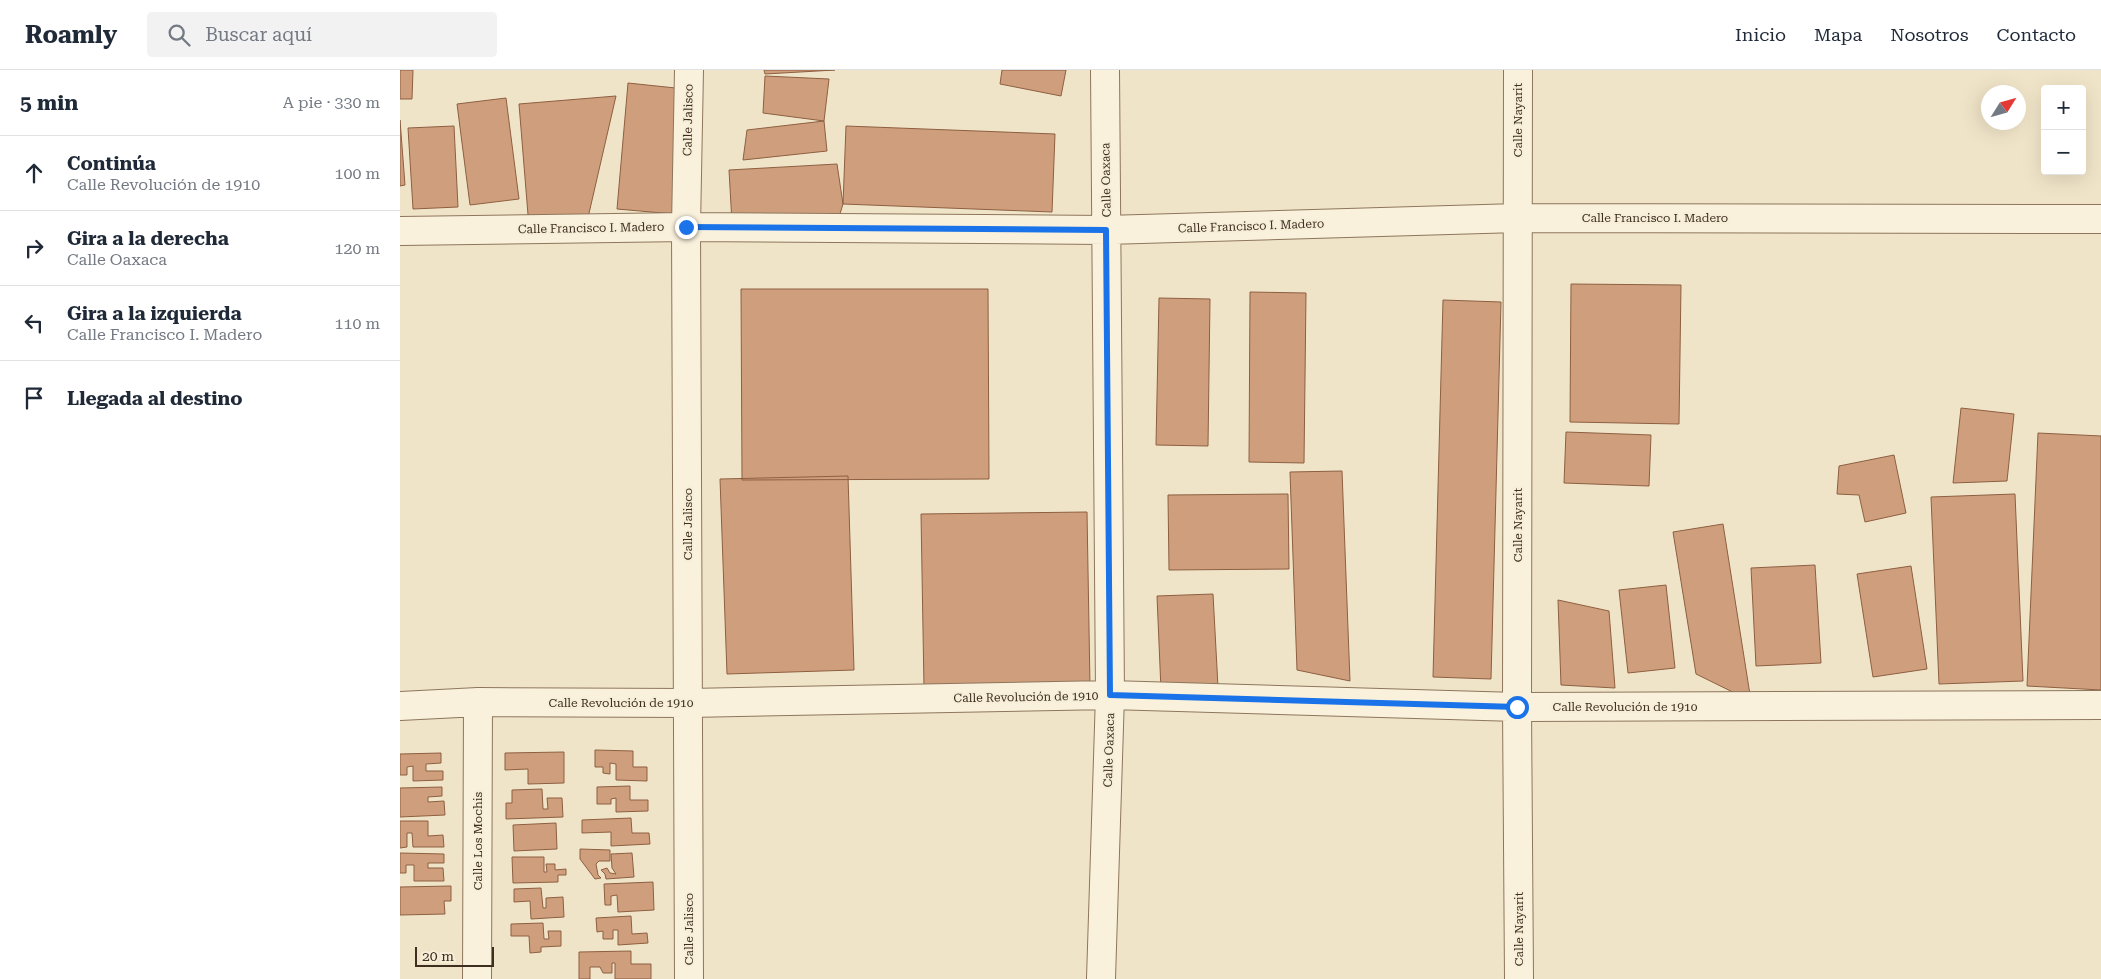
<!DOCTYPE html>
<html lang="es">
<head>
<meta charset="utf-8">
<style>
	body { margin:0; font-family:"Roboto Serif",serif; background:#f2f2f3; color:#1f2937 }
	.controls { position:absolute; right:15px; top:15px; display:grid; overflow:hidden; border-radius:5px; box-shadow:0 5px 20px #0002 }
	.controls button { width:45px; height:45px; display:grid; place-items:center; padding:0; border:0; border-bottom:1px solid #e0e1e3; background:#fff; color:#1f2937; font:25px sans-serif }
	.compass { position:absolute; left:1581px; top:15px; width:45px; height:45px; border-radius:50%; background:#fff; box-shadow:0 5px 20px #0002; rotate:53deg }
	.scale { position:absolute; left:15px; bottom:12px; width:79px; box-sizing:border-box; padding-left:5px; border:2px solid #3d2e20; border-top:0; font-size:14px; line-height:18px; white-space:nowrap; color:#3d2e20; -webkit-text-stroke:4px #f7eed8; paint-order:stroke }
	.stop { position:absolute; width:15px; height:15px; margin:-11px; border:4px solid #1a73e8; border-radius:50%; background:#fff }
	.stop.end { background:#1a73e8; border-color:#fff; box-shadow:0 1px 5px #0008 }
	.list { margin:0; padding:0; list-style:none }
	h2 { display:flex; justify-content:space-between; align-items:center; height:65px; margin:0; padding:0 20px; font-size:21px }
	h2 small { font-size:16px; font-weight:400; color:#747a83 }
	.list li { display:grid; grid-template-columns:32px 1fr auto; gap:15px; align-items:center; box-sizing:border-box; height:75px; padding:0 20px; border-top:1px solid #e0e1e3 }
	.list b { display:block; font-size:19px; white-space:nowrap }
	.list p { margin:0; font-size:16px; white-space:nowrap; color:#747a83 }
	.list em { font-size:16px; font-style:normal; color:#747a83 }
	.icon { flex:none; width:28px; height:28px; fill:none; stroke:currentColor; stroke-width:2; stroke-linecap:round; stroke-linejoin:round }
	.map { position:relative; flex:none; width:1701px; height:909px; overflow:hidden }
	header { display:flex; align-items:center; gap:30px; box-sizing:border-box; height:70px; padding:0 25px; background:#fff; border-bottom:1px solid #e0e1e3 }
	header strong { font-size:24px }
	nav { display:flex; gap:28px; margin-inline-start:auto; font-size:18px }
	.search { width:350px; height:45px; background:#f2f2f3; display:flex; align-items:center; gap:12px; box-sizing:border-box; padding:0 18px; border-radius:5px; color:#747a83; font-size:19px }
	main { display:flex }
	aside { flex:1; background:#fff }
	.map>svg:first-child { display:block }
	.building { fill:#cf9f7d; stroke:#8d5f41 }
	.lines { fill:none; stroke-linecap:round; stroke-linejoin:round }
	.minor-casing { stroke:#8d765c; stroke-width:30 }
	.minor { stroke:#faf1dc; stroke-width:28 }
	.route { stroke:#1a73e8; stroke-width:6 }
	.labels { text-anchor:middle; stroke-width:4; stroke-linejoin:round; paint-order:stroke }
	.street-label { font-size:12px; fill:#3d2e20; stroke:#f7eed8 }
</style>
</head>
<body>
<header>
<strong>Roamly</strong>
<div class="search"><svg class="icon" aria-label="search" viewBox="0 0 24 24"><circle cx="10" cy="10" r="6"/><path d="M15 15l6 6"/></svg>Buscar aquí</div>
<nav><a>Inicio</a><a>Mapa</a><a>Nosotros</a><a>Contacto</a></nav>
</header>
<main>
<aside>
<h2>5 min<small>A pie · 330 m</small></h2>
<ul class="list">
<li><svg class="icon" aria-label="ahead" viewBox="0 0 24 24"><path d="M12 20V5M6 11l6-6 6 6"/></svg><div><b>Continúa</b><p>Calle Revolución de 1910</p></div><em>100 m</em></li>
<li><svg class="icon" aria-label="right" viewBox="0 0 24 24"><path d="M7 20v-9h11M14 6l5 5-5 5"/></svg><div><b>Gira a la derecha</b><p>Calle Oaxaca</p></div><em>120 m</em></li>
<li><svg class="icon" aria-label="left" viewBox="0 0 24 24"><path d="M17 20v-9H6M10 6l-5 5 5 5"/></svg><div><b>Gira a la izquierda</b><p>Calle Francisco I. Madero</p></div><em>110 m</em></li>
<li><svg class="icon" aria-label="arrive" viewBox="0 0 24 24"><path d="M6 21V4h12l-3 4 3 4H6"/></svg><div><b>Llegada al destino</b></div></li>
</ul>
</aside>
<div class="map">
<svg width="1701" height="909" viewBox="0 0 1701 909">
	<rect width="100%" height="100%" fill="#f0e4c8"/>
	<path class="building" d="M0 0H13L12 29H0Z
		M364 0H435L365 4Z
		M602 0H666L661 26 600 14Z
		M365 6 429 9 424 51 363 43Z
		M228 13 285 19 274 144 217 139Z
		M216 26 187 152 129 157 119 34Z
		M106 28 119 129 70 135 57 34Z
		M0 50 5 115 0 116Z
		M424 51 427 81 343 90 347 60Z
		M54 56 58 137 13 139 8 58Z
		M446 56 655 64 652 142 443 134Z
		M437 94 443 134 439 147 332 153 329 100Z
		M1171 214 1281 215 1279 354 1170 352Z
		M341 219H588L589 409 342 410Z
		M850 222 906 223 904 393 849 392Z
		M759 228 810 229 808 376 756 375Z
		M1043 230 1101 232 1091 609 1033 607Z
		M1561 338 1614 344 1607 411 1553 413Z
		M1166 362 1251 365 1249 416 1164 413Z
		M1638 363 1701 366V620L1627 616Z
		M1494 385 1506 443 1465 452 1459 425 1437 424 1439 396Z
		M942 401 950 611 897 600 890 402Z
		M448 406 454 600 327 604 320 409Z
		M888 424 889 499 769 500 768 425Z
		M1615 424 1623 611 1539 614 1531 427Z
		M687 442 690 616 524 618 521 444Z
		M1323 454 1351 631 1296 604 1273 462Z
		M1415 495 1421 593 1356 596 1351 498Z
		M1511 496 1527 599 1473 607 1457 504Z
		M1266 515 1275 598 1228 603 1219 520Z
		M813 524 818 617 761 620 757 526Z
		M1158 530 1209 541 1215 618 1161 615Z
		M195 680 233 681V697H247V711L216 710V694L210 693V704L203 703V697H195Z
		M164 682V713L128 714V699L105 700V683Z
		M41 683V693L26 694V701H43V710L13 711V696L7 697V705H0V684Z
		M230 716V730H248V741L216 742V728L211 729V734H197V717Z
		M42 717V726L28 727V732L44 731 45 745 0 747V718Z
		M142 719 143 739H148L147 728H162L163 747 106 749V733H112V720Z
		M231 748 232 763H249L250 774 211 776V762L182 763V750Z
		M0 751H28V766L43 765 44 777H13L12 763H7V777L0 778Z
		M156 753 157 779 114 781 113 755Z
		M180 779 210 780V791H199L196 794 198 805 201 808 195 809 180 789Z
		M0 783 44 784V793H28V798H43L44 811H14V795H6V803H0Z
		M232 783 234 807 206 809 205 804 201 800 207 798 210 803 216 804 212 798 211 784Z
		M112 787H144V802H147L146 794H155V800L166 799V805H158V812L113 813Z
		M253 812 254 840 218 842 217 825 211 826V835H205L204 814Z
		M51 816V831H44L45 844 0 845V817Z
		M141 818 143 838H146V828L163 827 164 847 131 849 130 831 114 832V819Z
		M231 846 232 864 247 863 248 873 218 875V860H213V869H203V861L197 862 196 848Z
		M143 853 144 869H149L148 861H161V876L141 877V882L130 883 129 866H111V854Z
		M231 881V894H251V909H215V893H212V903H203L200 897H190V909H179V882Z"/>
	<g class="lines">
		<g class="minor-casing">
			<path id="minor" d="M289 0 286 157 289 909
				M1118 0 1117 637 1119 909
				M0 161 286 157 706 160 1118 148 1701 149
				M0 636 78 632 289 633 710 625 1117 637 1701 635
				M77 909 78 632
				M701 909 710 625 705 0"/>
		</g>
		<use href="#minor" class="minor"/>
	</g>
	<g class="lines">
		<path class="route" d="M286 157 706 160 710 625 1117 637"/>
	</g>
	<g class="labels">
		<g class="street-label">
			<text transform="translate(288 50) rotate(-89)" y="4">Calle Jalisco</text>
			<text transform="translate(1118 50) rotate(-90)" y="4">Calle Nayarit</text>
			<text transform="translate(706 110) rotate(-91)" y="4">Calle Oaxaca</text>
			<text x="1255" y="152">Calle Francisco I. Madero</text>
			<text transform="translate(851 156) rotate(-2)" y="4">Calle Francisco I. Madero</text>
			<text transform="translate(191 158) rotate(-1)" y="4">Calle Francisco I. Madero</text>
			<text transform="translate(288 454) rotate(-90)" y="4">Calle Jalisco</text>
			<text transform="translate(1118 455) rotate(-90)" y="4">Calle Nayarit</text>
			<text transform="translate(626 627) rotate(-1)" y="4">Calle Revolución de 1910</text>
			<text x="221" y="637">Calle Revolución de 1910</text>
			<text x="1225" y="641">Calle Revolución de 1910</text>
			<text transform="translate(709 680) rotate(-88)" y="4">Calle Oaxaca</text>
			<text transform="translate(78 771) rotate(-90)" y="4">Calle Los Mochis</text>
			<text transform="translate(289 859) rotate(-90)" y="4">Calle Jalisco</text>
			<text transform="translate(1119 859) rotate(-90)" y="4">Calle Nayarit</text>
		</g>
	</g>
</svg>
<div class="controls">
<button>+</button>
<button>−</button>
</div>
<svg class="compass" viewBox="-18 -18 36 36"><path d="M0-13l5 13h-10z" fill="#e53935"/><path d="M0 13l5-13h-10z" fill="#747a83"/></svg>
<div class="scale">20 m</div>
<div class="stop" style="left:1117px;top:637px"></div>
<div class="stop end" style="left:286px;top:157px"></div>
</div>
</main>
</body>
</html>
